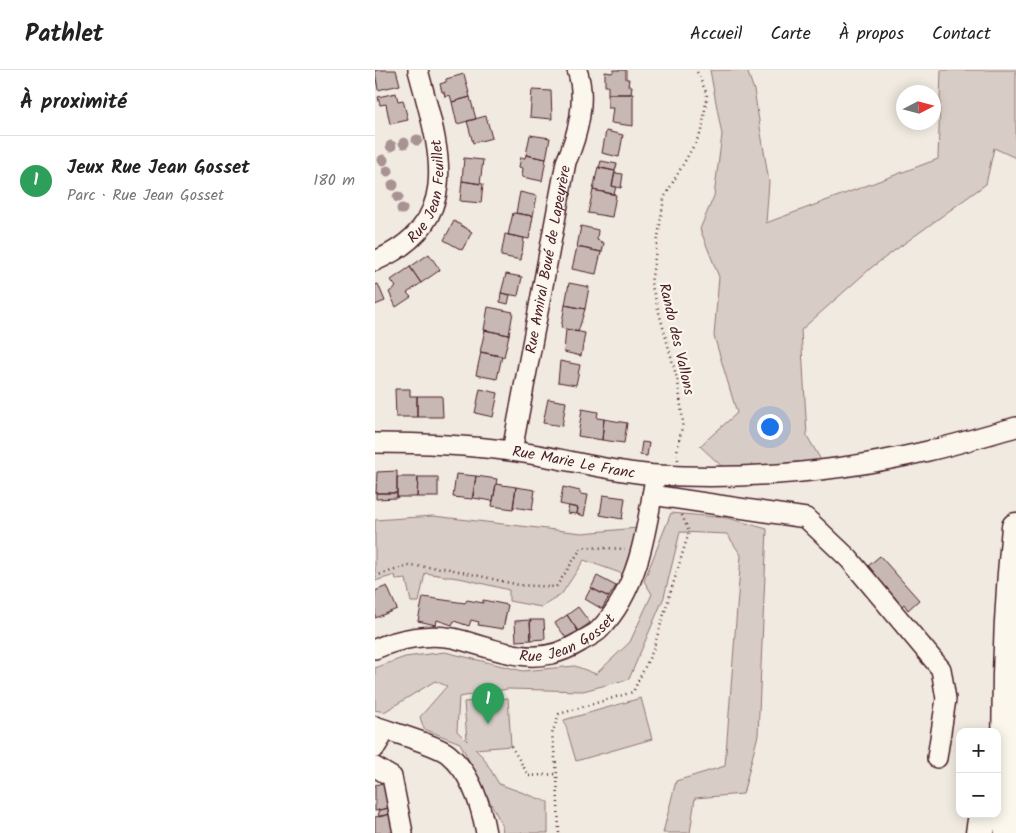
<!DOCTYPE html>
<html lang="fr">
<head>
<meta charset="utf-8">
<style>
	body { margin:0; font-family:Kalam,sans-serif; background:#f6f6f6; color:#222 }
	.controls { position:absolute; right:15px; bottom:15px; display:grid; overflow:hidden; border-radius:10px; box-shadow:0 2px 12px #0003 }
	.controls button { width:45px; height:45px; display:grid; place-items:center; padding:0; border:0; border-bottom:1px solid #e0e0e0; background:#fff; color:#222; font:25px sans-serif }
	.compass { position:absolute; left:521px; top:15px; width:45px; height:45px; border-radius:50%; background:#fff; box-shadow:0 2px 12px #0003; rotate:84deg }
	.you { position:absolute; left:394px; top:356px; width:18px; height:18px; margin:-12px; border:4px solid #fff; border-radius:50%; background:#1a73e8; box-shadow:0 0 0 8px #1a73e833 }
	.badge { display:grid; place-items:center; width:32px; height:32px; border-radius:50%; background:#1f6fb2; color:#fff; font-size:16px; font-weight:700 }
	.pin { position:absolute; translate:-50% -41px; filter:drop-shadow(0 1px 2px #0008) }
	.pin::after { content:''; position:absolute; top:26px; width:18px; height:15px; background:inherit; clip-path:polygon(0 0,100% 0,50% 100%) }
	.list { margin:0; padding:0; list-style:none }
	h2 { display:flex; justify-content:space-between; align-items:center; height:65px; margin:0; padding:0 20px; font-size:21px }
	h2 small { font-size:16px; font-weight:400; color:#767676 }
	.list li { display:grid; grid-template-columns:32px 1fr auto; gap:15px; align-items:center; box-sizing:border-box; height:90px; padding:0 20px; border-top:1px solid #e0e0e0 }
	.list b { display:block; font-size:19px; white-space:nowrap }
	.list p { margin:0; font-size:16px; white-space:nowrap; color:#767676 }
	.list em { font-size:16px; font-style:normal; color:#767676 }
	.map { position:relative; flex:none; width:641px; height:763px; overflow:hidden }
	header { display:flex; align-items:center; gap:30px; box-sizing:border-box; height:70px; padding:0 25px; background:#fff; border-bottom:1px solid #e0e0e0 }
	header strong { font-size:24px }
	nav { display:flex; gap:28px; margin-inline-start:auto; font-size:18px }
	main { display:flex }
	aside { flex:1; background:#fff }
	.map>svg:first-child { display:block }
	.green { fill:#d8ccc6; stroke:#917678 }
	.building { fill:#c8b8b3; stroke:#4a1f2b }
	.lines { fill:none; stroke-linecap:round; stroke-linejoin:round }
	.minor-casing { stroke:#4a1f2b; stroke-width:22 }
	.highway-casing { stroke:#4a1f2b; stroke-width:31 }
	.path { stroke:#4a1f2b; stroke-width:2.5; stroke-dasharray:1 4; stroke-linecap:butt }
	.minor { stroke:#fbf7ec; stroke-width:19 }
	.highway { stroke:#fbf7ec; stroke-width:28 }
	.tree { fill:#a89292 }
	.labels { text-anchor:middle; stroke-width:4.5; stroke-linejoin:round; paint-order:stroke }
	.street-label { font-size:15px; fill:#4a1f2b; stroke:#fbf7ec }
</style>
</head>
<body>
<header>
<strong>Pathlet</strong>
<nav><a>Accueil</a><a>Carte</a><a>À propos</a><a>Contact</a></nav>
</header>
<main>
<aside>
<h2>À proximité<small></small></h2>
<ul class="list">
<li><span class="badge" style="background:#2e9e5b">1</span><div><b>Jeux Rue Jean Gosset</b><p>Parc · Rue Jean Gosset</p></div><em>180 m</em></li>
</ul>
</aside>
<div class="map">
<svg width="641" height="763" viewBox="0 0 641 763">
	<rect width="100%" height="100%" fill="#f0eae0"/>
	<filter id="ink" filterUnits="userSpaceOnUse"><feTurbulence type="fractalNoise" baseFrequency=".02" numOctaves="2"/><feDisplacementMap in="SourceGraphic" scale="10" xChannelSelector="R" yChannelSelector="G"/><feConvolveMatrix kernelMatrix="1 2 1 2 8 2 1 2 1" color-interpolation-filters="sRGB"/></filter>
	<g filter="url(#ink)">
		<path class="green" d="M335 0H372L379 20 394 112 391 153 563 89 566 0H641V88L619 78 611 114 497 197 426 260 432 366 450 397 355 404 325 376 362 343 339 266 344 207 325 159 339 126 347 65Z
			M296 443 353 448 392 459 383 665 368 724 320 728 315 763H288L301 711 350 696 366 485 352 464 305 462 289 527 254 609 208 621 133 619 84 627 82 661 92 671 89 632 133 628 136 676 100 679 108 687 124 714 173 732V763H128L127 755 85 673 49 659 45 647 72 616 60 611 9 642 0 640V598L30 587 70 582 148 601 200 596 221 604 255 572 277 524 269 511Z
			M58 446 207 463 262 458 248 504 209 490 186 525 166 537 134 531V520L89 509 50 503 44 532H36L31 509 21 510 20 505 0 511V450Z
			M266 628 277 669 201 691 189 650Z"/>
		<path class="building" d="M0 0H21L25 15 3 20Z
			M239 0H251V9H254L253 16H257L256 24H233V16H230V2L237 3Z
			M89 4 95 27 77 32 75 25 70 27 69 22H67L65 14 71 12V9Z
			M157 20 176 21 177 49 155 47Z
			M21 23 23 31 28 30 33 50 15 54 11 34 5 35 3 27Z
			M233 24H258V56L236 53 238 38H233Z
			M95 27 101 49 82 54 77 32Z
			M111 46 117 68 98 73 92 51Z
			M231 61 248 65 244 87 227 83Z
			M155 65 175 68 171 89 151 85Z
			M151 85 171 89 167 111 147 107 148 98 144 97 146 87 150 88Z
			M89 88 108 90 105 114 87 111Z
			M226 91 242 94 240 101 224 98Z
			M223 97 240 101 237 116 241 117 239 124 218 120Z
			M240 103 248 104 246 118 237 116Z
			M87 111 108 114 106 133 85 131Z
			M218 120 241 125 237 147 213 143Z
			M145 122 162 126 158 146 141 143Z
			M138 143 158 146 154 169 133 165Z
			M79 151 97 162 87 180 69 170Z
			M206 156 223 160 222 170 229 173 227 182 202 177Z
			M130 164 149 168 146 190 126 186Z
			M202 177 226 182 221 204 197 199Z
			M54 184 65 200 46 213 35 197Z
			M35 197 46 213 32 223 36 227 21 237 14 222 21 217 16 210Z
			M131 204 147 207 143 226 126 223Z
			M194 213 214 217 210 239 190 235Z
			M3 214 10 231 0 235V215Z
			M126 223 135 225 133 234 125 232Z
			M190 235 210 239 203 262 186 258Z
			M113 237 138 242 134 265 109 260Z
			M191 259 210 263 206 286 189 282Z
			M110 260 134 265 129 287 105 282Z
			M106 282 127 286 122 309 101 305Z
			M185 291 205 295 201 315 183 312Z
			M20 319H35V326H42V347H21Z
			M105 319 123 323 118 347 100 343Z
			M42 326H67L68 347H42Z
			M173 329 191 332 187 356 168 353Z
			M207 339 223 342 222 348 229 349 227 370 203 366Z
			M229 349 252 353 249 373 227 370Z
			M267 372 274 373 272 386 265 385Z
			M22 401V423H1L2 402Z
			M81 404 101 406 97 429 78 427Z
			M101 406 122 409 118 431 98 428Z
			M22 407H43L42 427H22Z
			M43 407H63V427H42Z
			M121 414 141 417 138 439 117 436Z
			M141 417 160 420 157 440 138 437Z
			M188 417 205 421V424L213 425 209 446 202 444 203 438 185 434Z
			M1 423H22V428L1 429Z
			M228 425 250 428 247 449 225 445Z
			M194 436 203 438 202 444 192 443Z
			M505 486 544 530 533 540 529 534 527 536 493 496Z
			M222 506 241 516 234 527 216 518Z
			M12 516 22 539 0 548V521Z
			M216 518 234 527 227 539 210 529Z
			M48 527 90 533 92 530 108 533V530L133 535 128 559 103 555 104 552 96 550 94 556 79 551 77 555 62 550 61 555 43 551Z
			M203 537 215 553 203 561 192 545Z
			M192 545 203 561 192 569 180 553Z
			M155 550 156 570 141 571 140 551Z
			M155 550H169L170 569 156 570Z
			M8 713 10 720 15 719 19 737 0 741V715Z
			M19 737 20 743 4 747 3 740Z
			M20 743 24 763H0V747Z"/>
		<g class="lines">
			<g class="minor-casing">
				<g id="minor">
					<path id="s1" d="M0 191C92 151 63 76 43 0"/>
					<path id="s2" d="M0 373C46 373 91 375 136 381 185 387 233 402 282 405 374 410 464 402 553 381 583 374 612 365 641 357"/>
					<path id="s3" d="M137 381 191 92C203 65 212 29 202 0"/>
					<path d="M277 425 431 448 474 489 566 599 571 629 562 688"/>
					<path id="s4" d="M0 579C23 569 53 563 78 568 100 573 121 582 144 585 165 589 187 583 205 572 211 568 219 565 224 560 262 522 271 464 279 414"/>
					<path d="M0 656C16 662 62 675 73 684 96 703 106 735 111 763"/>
					<path d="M0 678 11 660"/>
					<path d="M0 697 17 707 28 763"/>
				</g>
			</g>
			<g class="highway-casing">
				<path id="highway" d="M605 763 608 744
					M634 763C629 661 631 558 641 457"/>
			</g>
			<path class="path" d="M303 390 302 381 308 352 303 312 276 213 289 128 327 61 332 24 321 0
				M0 506 33 496 70 498 144 515 181 517 207 477 250 479
				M136 676 154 706 182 704
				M184 763 182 704 177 664 184 644 258 622 278 580 314 462 307 445"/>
			<use href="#minor" class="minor"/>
			<use href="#highway" class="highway"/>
		</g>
		<g class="tree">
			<circle cx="42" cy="70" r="5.5"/>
			<circle cx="29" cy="73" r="5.5"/>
			<circle cx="16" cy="76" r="5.5"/>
			<circle cx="8" cy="90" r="5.5"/>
			<circle cx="13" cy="101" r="5.5"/>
			<circle cx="18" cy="115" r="5.5"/>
			<circle cx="23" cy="127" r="5.5"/>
			<circle cx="27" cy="139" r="5.5"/>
		</g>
	</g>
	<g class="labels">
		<g class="street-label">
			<text dy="5" stroke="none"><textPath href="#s1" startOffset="95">Rue Jean Feuillet</textPath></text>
			<text dy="5" stroke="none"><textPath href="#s3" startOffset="195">Rue Amiral Boué de Lapeyrère</textPath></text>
			<text transform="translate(302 269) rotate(77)" y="5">Rando des Vallons</text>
			<text dy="5" stroke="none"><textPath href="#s2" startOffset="200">Rue Marie Le Franc</textPath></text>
			<text dy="5" stroke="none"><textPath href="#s4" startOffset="201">Rue Jean Gosset</textPath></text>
		</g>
	</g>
</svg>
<div class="controls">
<button>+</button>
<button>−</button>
</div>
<svg class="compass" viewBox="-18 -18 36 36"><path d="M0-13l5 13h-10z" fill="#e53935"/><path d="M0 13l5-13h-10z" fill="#767676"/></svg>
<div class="you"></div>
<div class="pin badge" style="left:113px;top:654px;background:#2e9e5b">1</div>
</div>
</main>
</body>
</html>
